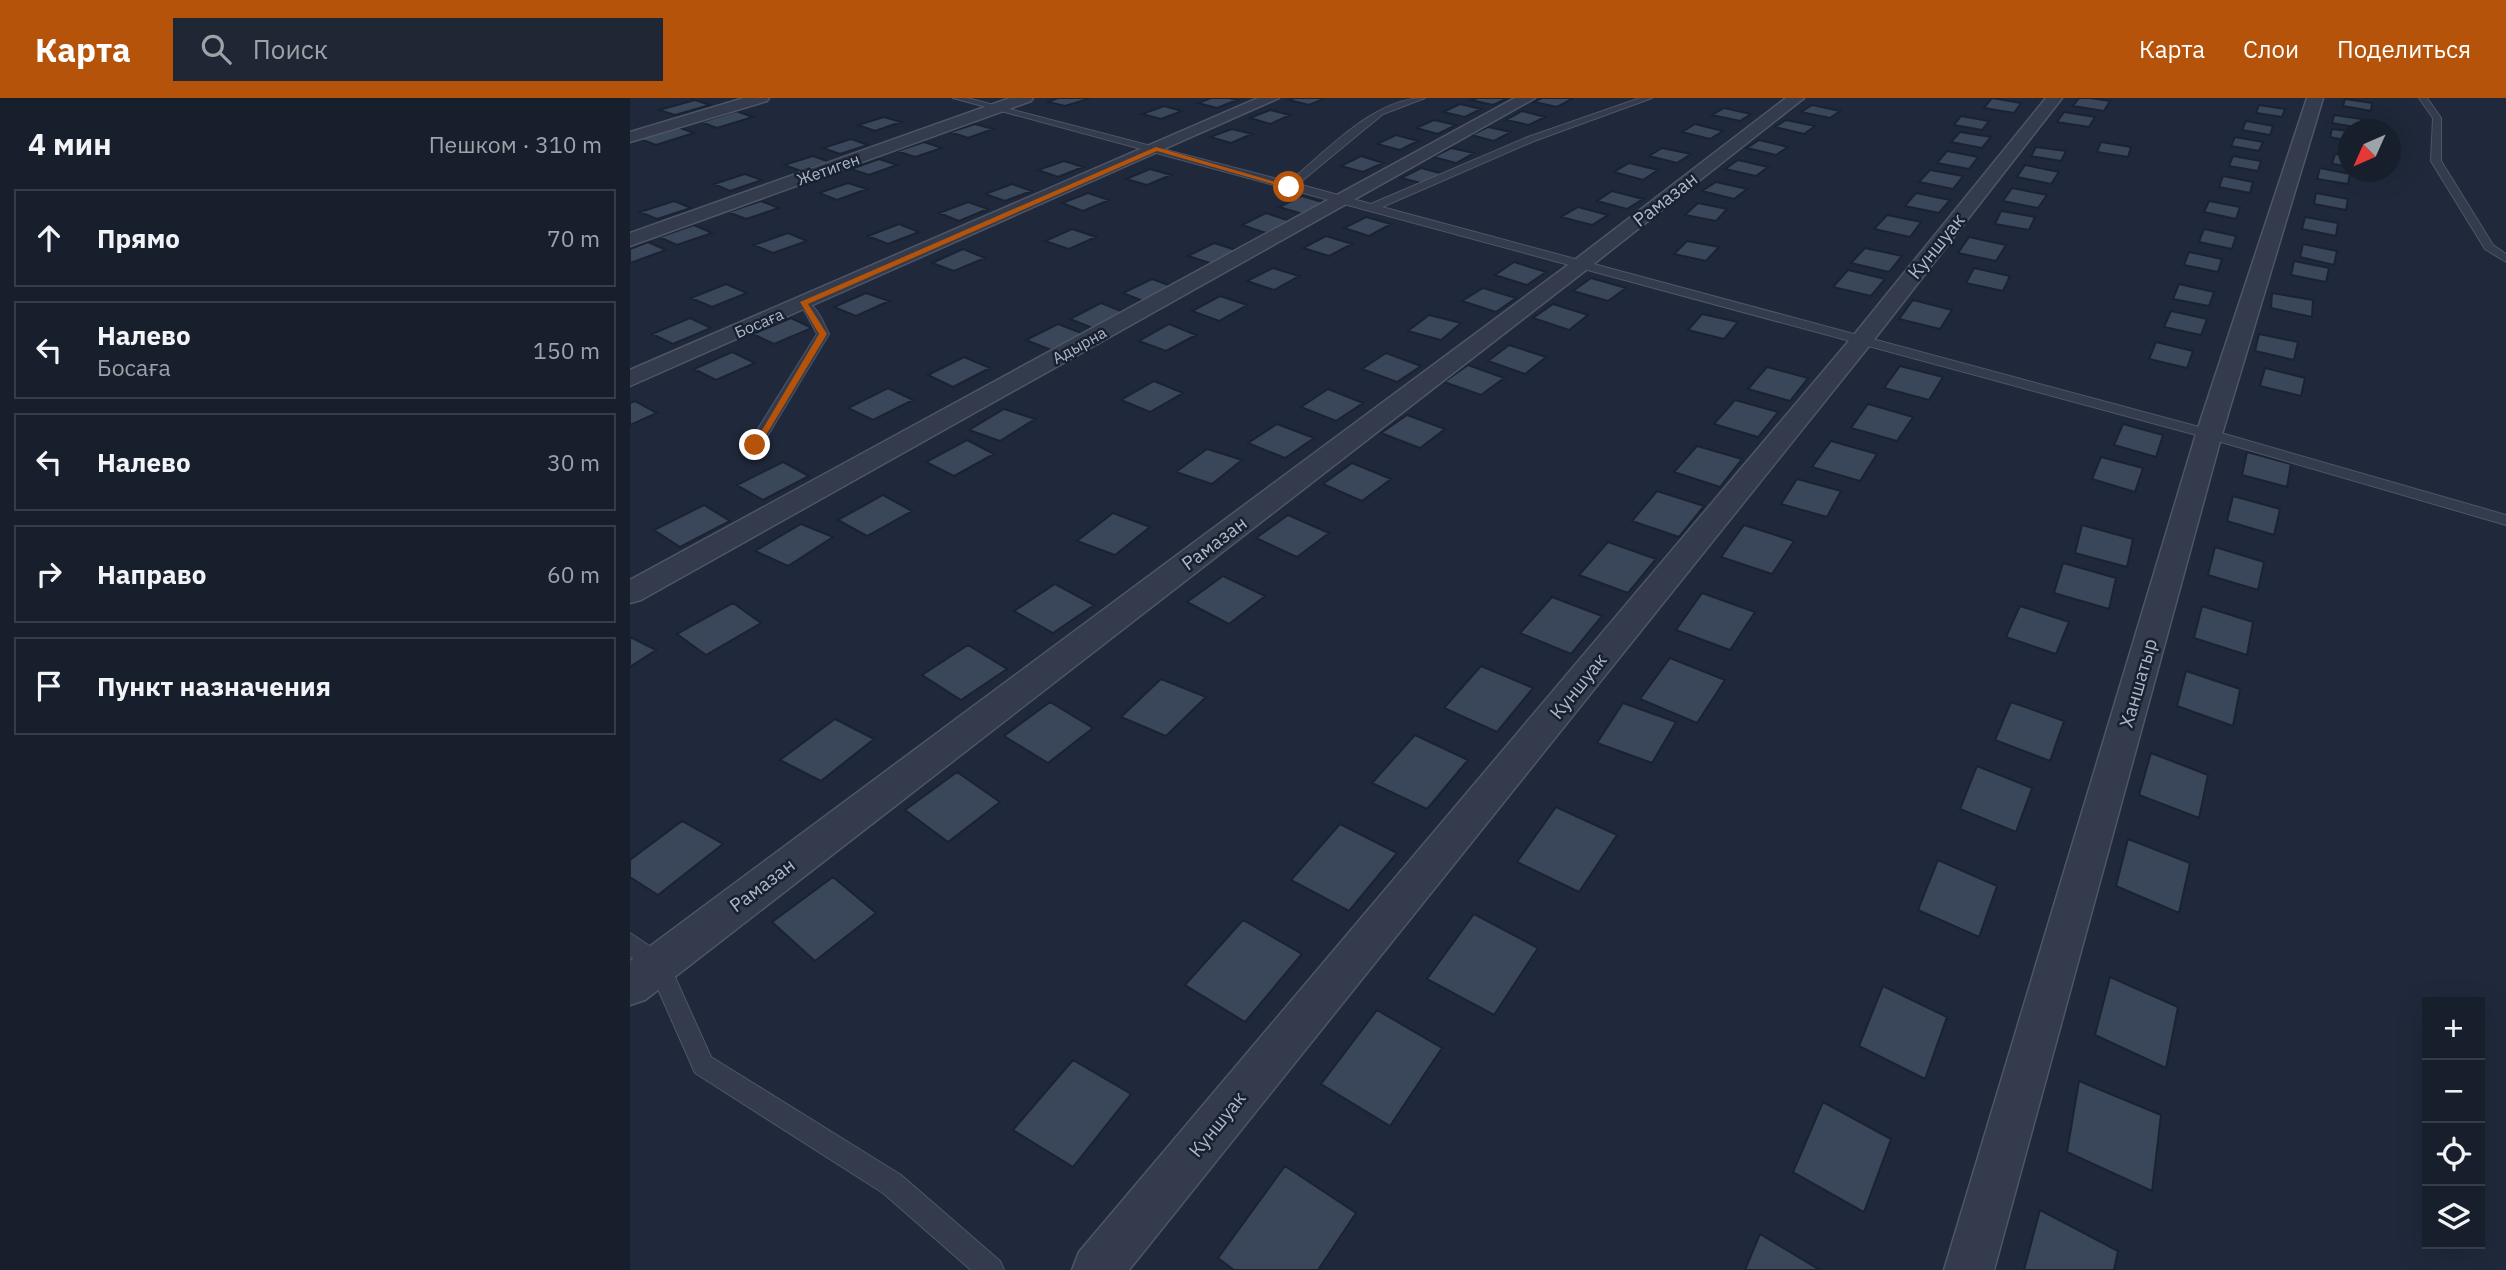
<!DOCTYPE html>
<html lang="ru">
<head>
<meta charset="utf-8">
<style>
	body { margin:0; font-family:"IBM Plex Sans",sans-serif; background:#202734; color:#f1f3f6 }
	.controls { position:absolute; right:21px; bottom:21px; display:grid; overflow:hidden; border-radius:0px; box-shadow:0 7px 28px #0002 }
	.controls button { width:63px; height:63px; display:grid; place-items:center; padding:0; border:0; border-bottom:2px solid #363d48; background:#171f2c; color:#f1f3f6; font:35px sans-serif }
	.compass { position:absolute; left:1708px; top:21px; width:63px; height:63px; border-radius:50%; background:#171f2c; box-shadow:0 7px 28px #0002; rotate:225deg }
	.stop { position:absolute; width:21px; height:21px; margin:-16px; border:5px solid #b45309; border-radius:50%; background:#fff }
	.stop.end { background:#b45309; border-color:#fff; box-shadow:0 2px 7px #0008 }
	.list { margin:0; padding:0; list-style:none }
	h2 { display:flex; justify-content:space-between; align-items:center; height:91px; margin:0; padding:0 28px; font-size:30px }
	h2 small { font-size:23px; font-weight:400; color:#9ea2a9 }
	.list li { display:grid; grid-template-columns:46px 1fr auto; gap:21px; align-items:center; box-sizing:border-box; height:98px; margin:0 14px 14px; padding:0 14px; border:2px solid #363d48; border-radius:0px }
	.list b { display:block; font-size:26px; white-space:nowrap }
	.list p { margin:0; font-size:23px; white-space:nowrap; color:#9ea2a9 }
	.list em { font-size:23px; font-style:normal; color:#9ea2a9 }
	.icon { flex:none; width:38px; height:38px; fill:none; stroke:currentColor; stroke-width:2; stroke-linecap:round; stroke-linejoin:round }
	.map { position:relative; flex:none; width:1876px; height:1172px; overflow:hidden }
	header { display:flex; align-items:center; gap:42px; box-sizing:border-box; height:98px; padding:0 35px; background:#b45309; color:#fff }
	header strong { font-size:33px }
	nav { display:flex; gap:38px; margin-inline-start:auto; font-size:24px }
	.search { width:490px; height:63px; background:#202734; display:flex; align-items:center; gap:18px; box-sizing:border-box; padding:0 24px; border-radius:0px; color:#9ea2a9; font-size:26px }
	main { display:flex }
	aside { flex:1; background:#171f2c }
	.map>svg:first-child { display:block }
	.building { fill:#3a475b; stroke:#1a2332; stroke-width:2 }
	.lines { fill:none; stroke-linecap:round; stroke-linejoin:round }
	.lane-casing { stroke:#4e5666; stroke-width:2 }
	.street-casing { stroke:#4e5666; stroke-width:3 }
	.lane { fill:#333b4c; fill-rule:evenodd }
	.street { fill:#333b4c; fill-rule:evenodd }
	.route { fill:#b45309 }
	.labels { text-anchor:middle; stroke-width:5; stroke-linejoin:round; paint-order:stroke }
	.far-street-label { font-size:16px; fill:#aeb6c8; stroke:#182130 }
	.street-label { font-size:19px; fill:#aeb6c8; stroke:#182130 }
</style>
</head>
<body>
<header>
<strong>Карта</strong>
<div class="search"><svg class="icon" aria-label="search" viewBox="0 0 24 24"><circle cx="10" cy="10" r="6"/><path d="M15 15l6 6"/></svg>Поиск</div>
<nav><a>Карта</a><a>Слои</a><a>Поделиться</a></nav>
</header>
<main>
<aside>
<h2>4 мин<small>Пешком · 310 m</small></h2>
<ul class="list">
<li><svg class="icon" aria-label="ahead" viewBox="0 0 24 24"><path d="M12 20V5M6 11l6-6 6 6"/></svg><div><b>Прямо</b></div><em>70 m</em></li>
<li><svg class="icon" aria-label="left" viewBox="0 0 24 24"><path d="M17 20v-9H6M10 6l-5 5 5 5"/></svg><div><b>Налево</b><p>Босаға</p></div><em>150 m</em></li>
<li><svg class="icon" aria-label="left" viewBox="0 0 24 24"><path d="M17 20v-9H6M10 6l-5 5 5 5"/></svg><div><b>Налево</b></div><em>30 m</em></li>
<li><svg class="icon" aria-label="right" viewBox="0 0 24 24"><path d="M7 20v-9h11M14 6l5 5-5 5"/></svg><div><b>Направо</b></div><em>60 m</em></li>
<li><svg class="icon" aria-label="arrive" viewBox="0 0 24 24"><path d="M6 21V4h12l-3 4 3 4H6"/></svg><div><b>Пункт назначения</b></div></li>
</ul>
</aside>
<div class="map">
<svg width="1876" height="1172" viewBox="0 0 1876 1172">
	<rect width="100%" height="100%" fill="#1f293b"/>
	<path class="building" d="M428 0H455L458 1 435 8 418 4Z
		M581 0H599L607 2 587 10 568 5Z
		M664 0H696L679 7 659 2Z
		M847 0H878L863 7 841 2Z
		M912 0H938L942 1 927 9 904 4Z
		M1362 0 1391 5 1384 15 1354 10Z
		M1449 0H1460L1480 3 1474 13 1443 8Z
		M1715 1 1742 5 1741 13 1713 8Z
		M65 2 80 7 45 17 29 12Z
		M830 6 851 11 835 19 813 14Z
		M1182 7 1210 13 1200 20 1171 14Z
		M1629 7 1655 11 1652 19 1626 15Z
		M534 8 552 13 531 21 512 16Z
		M1094 10 1121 16 1110 23 1082 17Z
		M640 12 660 17 640 26 620 20Z
		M106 13 123 19 87 30 71 24Z
		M892 13 915 19 899 27 876 22Z
		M1434 14 1465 19 1459 29 1427 24Z
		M1704 17 1732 21 1730 30 1702 25Z
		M1331 18 1359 23 1352 32 1324 27Z
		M254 19 271 24 245 33 228 27Z
		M804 22 826 27 808 36 786 30Z
		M1156 22 1185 28 1174 36 1145 29Z
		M1616 23 1643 28 1640 37 1612 32Z
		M345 26 363 31 338 40 320 34Z
		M1065 26 1093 33 1080 41 1052 34Z
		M48 29 64 35 26 47 10 41Z
		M858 29 881 34 864 43 841 37Z
		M602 31 622 36 601 45 580 39Z
		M1702 31 1718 33V43L1700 39Z
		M1330 34 1361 39 1352 50 1321 44Z
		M766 37 788 43 770 52 747 46Z
		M1605 39 1633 44 1629 53 1601 48Z
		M221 41 238 47 210 56 193 50Z
		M1129 42 1158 49 1146 57 1117 50Z
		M294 44 312 50 285 59 267 53Z
		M1471 44 1501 49 1498 59 1467 54Z
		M1406 49 1436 53 1431 63 1401 58Z
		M821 50 844 55 826 65 803 59Z
		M1032 50 1061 56 1047 65 1019 58Z
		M1317 53 1348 59 1339 71 1307 65Z
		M1705 56 1718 58V68L1702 66Z
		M183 58 200 64 171 73 154 67Z
		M731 58 753 65 733 74 711 68Z
		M1603 58 1631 63 1628 73 1599 68Z
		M249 61 267 67 239 77 221 71Z
		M1108 62 1138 69 1126 78 1095 71Z
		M434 63 453 69 428 79 408 72Z
		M999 65 1028 72 1013 82 984 74Z
		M1395 67 1429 74 1421 86 1387 79Z
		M791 70 814 76 795 86 771 80Z
		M1690 70 1720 76 1718 86 1687 81Z
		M520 71 541 77 517 87 496 81Z
		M1300 72 1333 78 1323 91 1289 84Z
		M115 76 132 82 100 93 84 86Z
		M1593 78 1623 84 1620 95 1589 89Z
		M1086 84 1117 91 1104 101 1072 93Z
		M218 85 237 91 207 102 189 95Z
		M382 86 402 93 375 103 355 96Z
		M1382 90 1417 97 1408 110 1373 103Z
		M982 93 1013 101 997 111 967 103Z
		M458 95 479 102 453 113 432 105Z
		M1286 95 1320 102 1309 115 1275 108Z
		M1686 95 1718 101 1716 112 1684 106Z
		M672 98 696 105 673 116 649 109Z
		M44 103 61 110 27 121 10 114Z
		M131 103 149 110 116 121 98 114Z
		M1579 103 1610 109 1606 121 1574 114Z
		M338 104 358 111 329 123 309 115Z
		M1068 105 1097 111 1086 123 1055 117Z
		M948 109 978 117 962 127 931 119Z
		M1371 113 1405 119 1399 132 1365 126Z
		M636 115 660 123 636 135 612 127Z
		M1257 117 1291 124 1280 139 1244 131Z
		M736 119 761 126 739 138 714 130Z
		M1675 119 1708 125 1706 138 1672 131Z
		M269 126 289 134 258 146 238 138Z
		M64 127 82 135 47 147 29 139Z
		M442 131 466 139 439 151 415 143Z
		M1574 131 1606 138 1602 151 1569 144Z
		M158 135 177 143 143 155 124 147Z
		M696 138 722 146 699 158 673 150Z
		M1339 139 1376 147 1366 163 1328 155Z
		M1057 143 1089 149 1076 163 1044 156Z
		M18 144 36 152 0 165V151Z
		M584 145 609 153 583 166 558 158Z
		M1673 146 1707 153 1704 167 1670 159Z
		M1235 150 1272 158 1259 174 1221 165Z
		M333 151 355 160 324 173 302 165Z
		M1559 154 1592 161 1588 174 1554 167Z
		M1664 163 1699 170 1696 184 1661 177Z
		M884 164 916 174 897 187 865 177Z
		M643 170 669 178 644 192 617 183Z
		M1344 170 1380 178 1373 193 1336 185Z
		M1218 172 1255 181 1241 198 1203 189Z
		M961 180 996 190 978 203 943 193Z
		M522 181 547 190 518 205 493 195Z
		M96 186 117 195 82 209 61 200Z
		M1549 186 1584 194 1579 208 1543 201Z
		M853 190 886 200 866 214 832 203Z
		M236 195 259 203 226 218 204 209Z
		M1642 195 1683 202 1682 219 1641 210Z
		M590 198 617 207 589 223 562 213Z
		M1283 202 1322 212 1310 231 1269 221Z
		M471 205 496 215 465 231 440 221Z
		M923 206 958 217 939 232 903 220Z
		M1541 213 1577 221 1571 237 1534 229Z
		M1072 216 1108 224 1094 241 1058 232Z
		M799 217 831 225 811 242 778 233Z
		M60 220 81 230 43 246 22 236Z
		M161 220 182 230 144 246 123 236Z
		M428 226 454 236 421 252 396 242Z
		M539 226 566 237 536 253 509 243Z
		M1629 236 1668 244 1664 262 1625 253Z
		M1526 244 1563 253 1557 270 1519 261Z
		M879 247 916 259 895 276 858 263Z
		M102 254 125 265 86 282 64 271Z
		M756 255 791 268 767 284 732 271Z
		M334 259 360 270 323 289 298 277Z
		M838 267 874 280 851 297 814 284Z
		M1270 268 1313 279 1299 302 1254 290Z
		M1137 269 1178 280 1160 303 1118 291Z
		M1635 270 1675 280 1671 298 1630 288Z
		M524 283 553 295 520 314 491 302Z
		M258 290 283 302 243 322 218 310Z
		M698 291 733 305 706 323 671 309Z
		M1105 302 1148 314 1128 339 1084 326Z
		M5 303 27 315 0 327V305Z
		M1238 306 1283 319 1267 343 1221 330Z
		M374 311 405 321 370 343 339 332Z
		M777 317 815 331 790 350 751 335Z
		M647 326 684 340 655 360 618 345Z
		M1493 326 1533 337 1526 359 1484 347Z
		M337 342 364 356 324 378 296 364Z
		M1201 343 1247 356 1230 383 1182 369Z
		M1067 348 1112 361 1090 389 1044 374Z
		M577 351 612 362 582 386 546 374Z
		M1617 354 1661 366 1657 389 1612 377Z
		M1471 359 1513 370 1505 394 1462 381Z
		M153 364 179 378 133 402 107 387Z
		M722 365 761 381 732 403 693 386Z
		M1167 381 1211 393 1197 419 1151 406Z
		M1027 393 1074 408 1049 439 1002 423Z
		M253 397 282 413 237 438 208 422Z
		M1603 398 1650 411 1644 437 1597 423Z
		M74 407 100 423 50 449 24 432Z
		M483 415 520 429 485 457 447 443Z
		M658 417 699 435 667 459 626 440Z
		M171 426 203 439 158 468 125 453Z
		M1114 427 1164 443 1142 476 1091 459Z
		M1452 427 1503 441 1497 469 1445 455Z
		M978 444 1026 461 998 495 949 477Z
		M1585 449 1634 464 1628 492 1578 477Z
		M1433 465 1486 480 1479 511 1424 495Z
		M593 478 635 498 599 526 557 504Z
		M425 486 464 507 423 535 384 513Z
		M1072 495 1125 514 1100 552 1046 532Z
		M922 499 972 518 941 556 890 535Z
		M103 505 131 525 76 557 47 536Z
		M1390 508 1439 524 1426 556 1376 539Z
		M1572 508 1623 524 1617 557 1564 540Z
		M0 539 26 552 0 569Z
		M338 547 377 571 331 602 292 577Z
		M1040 560 1095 582 1067 625 1010 601Z
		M851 568 903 590 867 634 814 610Z
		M1556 573 1610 591 1603 628 1547 608Z
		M531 581 576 599 536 638 491 619Z
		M420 604 463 630 418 665 374 638Z
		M1381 604 1434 623 1420 663 1365 642Z
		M993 605 1046 624 1022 665 967 645Z
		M205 621 244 641 191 683 150 662Z
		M785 637 838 662 797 711 742 685Z
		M1521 655 1578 677 1569 720 1509 697Z
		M1347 668 1402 690 1386 734 1330 711Z
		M327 674 370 704 318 744 275 712Z
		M926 709 987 737 949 794 887 764Z
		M52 723 93 746 28 797 0 779V762Z
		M710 726 767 755 719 813 661 782Z
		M1498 741 1560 765 1549 815 1486 788Z
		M1308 762 1367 788 1349 839 1288 812Z
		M203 779 246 815 185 863 142 824Z
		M844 816 908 850 864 917 797 881Z
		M613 822 672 856 615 924 555 887Z
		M1480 879 1548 909 1536 970 1465 937Z
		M1253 888 1317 919 1295 981 1229 948Z
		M747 912 812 950 760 1028 691 986Z
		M443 962 501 996 443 1069 383 1032Z
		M1449 983 1531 1017 1522 1093 1437 1054Z
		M1193 1004 1261 1041 1234 1114 1163 1074Z
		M655 1068 726 1115 688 1172H604L588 1160Z
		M1410 1112 1488 1153 1484 1172H1394Z
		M1130 1136 1190 1172H1115Z"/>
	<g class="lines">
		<g class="lane-casing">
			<path id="lane" d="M323 0H337L659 84C697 53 744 0 795 0L753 16 668 86 741 106 898 39 1010 0H1022L904 43 752 109 1584 333 1876 417V427L1574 339Z
				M1789 0H1797L1811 20V63L1863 147 1876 156V164L1855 151 1801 63 1803 20Z
				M169 204C186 202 192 223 199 236L130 350H120L118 347 187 236 174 212 167 206Z
				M0 835 36 859 81 959 271 1077 370 1163 374 1172H341L253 1095 65 975 20 873 0 858Z"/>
		</g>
		<g class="street-casing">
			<path id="street" d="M114 0H139L137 3 0 44V34Z
				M380 0H403L401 3 0 148V135Z
				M628 0H649L0 288V272Z
				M885 0H905L11 502 0 505V482Z
				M1156 0H1174L956 172 15 902 0 907V863L942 164Z
				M1416 0H1432L1239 248 499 1172H442L449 1154 1223 238Z
				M1677 0H1693L1592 336 1364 1172H1314L1566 336Z"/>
		</g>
		<use href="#lane" class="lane"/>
		<use href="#street" class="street"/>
	</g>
	<path class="route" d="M526 49 662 89 657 90 527 53 178 206 197 236 130 347 122 349 189 236 170 204Z"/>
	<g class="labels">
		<g class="far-street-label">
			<text transform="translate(198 71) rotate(-20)" y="6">Жетиген</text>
			<text transform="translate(129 225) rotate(-23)" y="6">Босаға</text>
			<text transform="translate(449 247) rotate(-29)" y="6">Адырна</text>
		</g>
		<g class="street-label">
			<text transform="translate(1035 101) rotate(-38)" y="7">Рамазан</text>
			<text transform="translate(1306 148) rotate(-51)" y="7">Куншуак</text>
			<text transform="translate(584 445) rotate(-37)" y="7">Рамазан</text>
			<text transform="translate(1508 585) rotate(-74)" y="7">Ханшатыр</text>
			<text transform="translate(948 588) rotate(-51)" y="7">Куншуак</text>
			<text transform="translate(132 787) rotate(-37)" y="7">Рамазан</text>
			<text transform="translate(587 1026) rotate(-51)" y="7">Куншуак</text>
		</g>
	</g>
</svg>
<div class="controls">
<button>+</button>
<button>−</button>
<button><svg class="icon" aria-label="locate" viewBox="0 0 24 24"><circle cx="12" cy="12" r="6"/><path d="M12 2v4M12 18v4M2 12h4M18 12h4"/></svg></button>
<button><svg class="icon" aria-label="layers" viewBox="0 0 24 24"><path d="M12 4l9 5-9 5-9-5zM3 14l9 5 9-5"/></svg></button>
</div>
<svg class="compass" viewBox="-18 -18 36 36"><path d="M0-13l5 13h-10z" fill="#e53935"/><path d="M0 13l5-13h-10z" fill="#9ea2a9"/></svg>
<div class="stop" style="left:659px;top:89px"></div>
<div class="stop end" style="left:125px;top:347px"></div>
</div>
</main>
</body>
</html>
